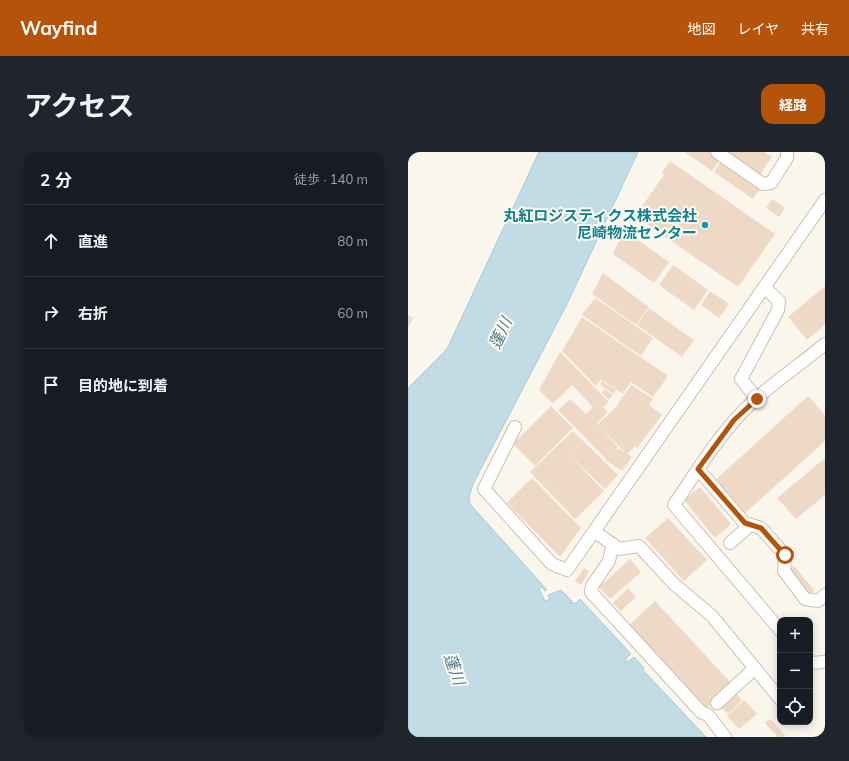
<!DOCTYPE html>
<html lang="ja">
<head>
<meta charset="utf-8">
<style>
	body { margin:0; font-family:Mulish,"Noto Sans JP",sans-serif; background:#20242c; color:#f1f3f6 }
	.controls { position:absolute; right:12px; bottom:12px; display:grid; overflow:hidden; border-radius:8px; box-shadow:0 2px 10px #0003 }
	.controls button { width:36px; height:36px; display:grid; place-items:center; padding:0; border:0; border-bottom:1px solid #363941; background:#171b24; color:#f1f3f6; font:20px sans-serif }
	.stop { position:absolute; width:12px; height:12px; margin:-9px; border:3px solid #b45309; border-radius:50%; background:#fff }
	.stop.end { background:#b45309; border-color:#fff; box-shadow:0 1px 4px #0008 }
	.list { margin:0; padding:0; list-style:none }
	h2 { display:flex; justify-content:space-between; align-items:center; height:52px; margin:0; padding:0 16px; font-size:17px }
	h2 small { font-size:13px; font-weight:400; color:#9ea1a6 }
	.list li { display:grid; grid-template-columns:26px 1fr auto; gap:12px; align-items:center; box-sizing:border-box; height:72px; padding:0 16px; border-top:1px solid #363941 }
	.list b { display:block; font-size:15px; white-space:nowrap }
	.list em { font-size:13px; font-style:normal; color:#9ea1a6 }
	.icon { flex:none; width:22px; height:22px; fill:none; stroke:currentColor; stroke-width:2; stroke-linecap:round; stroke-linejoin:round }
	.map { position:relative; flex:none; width:417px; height:585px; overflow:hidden; border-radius:12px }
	header { display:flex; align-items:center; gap:24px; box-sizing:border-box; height:56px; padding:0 20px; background:#b45309; color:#fff }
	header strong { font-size:19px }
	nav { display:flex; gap:22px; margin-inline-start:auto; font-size:14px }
	.intro { display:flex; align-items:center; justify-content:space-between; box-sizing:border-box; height:96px; padding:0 24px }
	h1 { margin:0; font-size:28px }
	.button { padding:10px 18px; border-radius:12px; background:#b45309; color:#fff; font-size:14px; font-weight:700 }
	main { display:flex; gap:24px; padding:0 24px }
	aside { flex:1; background:#171b24; border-radius:12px; box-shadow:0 2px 10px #0003 }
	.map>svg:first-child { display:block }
	.water { fill:#c1dce4; stroke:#a8cad5 }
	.building { fill:#eed9c6 }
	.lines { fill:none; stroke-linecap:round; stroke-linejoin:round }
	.minor-casing { stroke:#cdc0b2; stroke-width:14 }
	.minor { stroke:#fff; stroke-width:12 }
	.route { stroke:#b45309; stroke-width:5 }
	.culture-dot { fill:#0f9aa8; stroke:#fefaf2; stroke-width:1.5 }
	.labels { text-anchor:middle; stroke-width:4; stroke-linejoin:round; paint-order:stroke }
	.culture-label { font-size:15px; font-weight:bold; fill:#0d838f; stroke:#fefaf2; text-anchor:end }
	.water-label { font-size:16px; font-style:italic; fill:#4c7885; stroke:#fefaf2 }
</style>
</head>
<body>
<header>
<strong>Wayfind</strong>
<nav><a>地図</a><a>レイヤ</a><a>共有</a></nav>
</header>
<div class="intro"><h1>アクセス</h1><a class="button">経路</a></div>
<main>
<aside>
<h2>2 分<small>徒歩 · 140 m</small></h2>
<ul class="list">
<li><svg class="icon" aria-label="ahead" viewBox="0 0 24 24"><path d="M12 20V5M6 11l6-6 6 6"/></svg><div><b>直進</b></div><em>80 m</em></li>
<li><svg class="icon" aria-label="right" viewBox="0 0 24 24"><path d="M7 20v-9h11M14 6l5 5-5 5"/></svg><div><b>右折</b></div><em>60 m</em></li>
<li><svg class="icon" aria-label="arrive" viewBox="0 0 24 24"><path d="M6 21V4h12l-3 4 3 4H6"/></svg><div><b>目的地に到着</b></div></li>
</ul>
</aside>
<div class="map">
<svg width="417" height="585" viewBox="0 0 417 585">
	<rect width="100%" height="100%" fill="#fbf6ec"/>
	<path class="water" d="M131 0H230L159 152 65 332 61 345 62 352 139 438 137 439 134 435 131 437 137 449 142 447 140 443 153 438 164 449 162 451H168L172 447 223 502 218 506V511L226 505 236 516 235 518 298 585H0V236L39 197Z"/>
	<path class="building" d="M277 0H304L313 6 304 19Z
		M321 0H356L364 5 351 24 319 3Z
		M314 8 353 35 345 47 306 20Z
		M262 9 367 82 330 135 227 64 256 23 254 21Z
		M364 47 377 56 371 65 358 56Z
		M216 78 261 110 246 131 205 102Z
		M265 113 300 138 286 158 251 133Z
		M195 121 241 155 228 173 184 142Z
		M417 134V173L399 188 380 165Z
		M302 139 321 152 311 166 293 153Z
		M187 146 245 186 233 204 174 163Z
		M241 156 286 188 274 205 229 173Z
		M0 163 5 166 0 176Z
		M174 165 260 224 245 245 223 230 215 242 193 227 188 234 154 199Z
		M152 200 201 250 195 255 200 260 188 272 210 295 198 307 150 258 162 247 178 262 185 255 164 233 145 252 131 238Z
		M194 229 208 238 206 242 192 233Z
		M223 233 239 243 233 251 227 246 233 251 227 260 239 243 245 247 241 253 254 263 229 296 227 294 219 302 189 273 207 256Z
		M196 237 205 243 201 248 194 241Z
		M400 244 417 263V289L334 364 304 331Z
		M143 254 165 276 127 314 105 292Z
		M165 279 210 323 197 337 158 300 196 339 167 367 122 320Z
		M210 296 224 305 214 319 197 308Z
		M417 306V343L388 367 369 346Z
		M124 326 173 376 152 405 99 351Z
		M292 335 323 372 307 386 276 348Z
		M260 366 299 408 276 429 237 386Z
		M222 407 233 420 202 447 191 435Z
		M386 414 406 438 400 444 380 419Z
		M176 416 181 419 173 433 167 429Z
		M220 436 228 445 213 459 205 451Z
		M247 449 324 532 297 557 220 474Z
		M327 540 334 548 320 562 312 554Z
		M336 548 349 562 331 577 319 564Z
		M362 567 377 583 376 585H370L357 571Z"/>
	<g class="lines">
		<g class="minor-casing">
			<path id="minor" d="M309 0 355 32 363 31 379 6V0
				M349 247 333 227 370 158 371 149 356 135
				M107 275 76 337 144 412 159 418 417 48
				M290 317 340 375 322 391
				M337 371 353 376 377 403 376 419 397 447 410 449 417 443
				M186 379 211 397 231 394 266 432 304 464 372 547
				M205 392 201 409 184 434 183 440 293 560 300 563 317 585
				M372 478 266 353C285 325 303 295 326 269 352 239 387 217 417 192
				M402 511 417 510
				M309 551 347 516"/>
		</g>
		<use href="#minor" class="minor"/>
	</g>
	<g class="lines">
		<path class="route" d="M349 247 326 268 290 317 337 371 353 376 377 403"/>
	</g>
	<circle class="culture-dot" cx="297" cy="73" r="4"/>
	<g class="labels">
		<g class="culture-label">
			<text x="289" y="69">丸紅ロジスティクス株式会社<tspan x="289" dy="17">尼崎物流センター</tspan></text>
		</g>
		<g class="water-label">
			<text transform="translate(92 181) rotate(-65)" y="6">蓬川</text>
			<text transform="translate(47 517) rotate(71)" y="6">蓬川</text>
		</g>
	</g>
</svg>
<div class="controls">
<button>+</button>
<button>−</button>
<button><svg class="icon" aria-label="locate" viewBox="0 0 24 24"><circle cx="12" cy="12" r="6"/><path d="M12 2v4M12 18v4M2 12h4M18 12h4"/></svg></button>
</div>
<div class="stop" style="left:377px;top:403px"></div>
<div class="stop end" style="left:349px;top:247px"></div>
</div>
</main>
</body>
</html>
